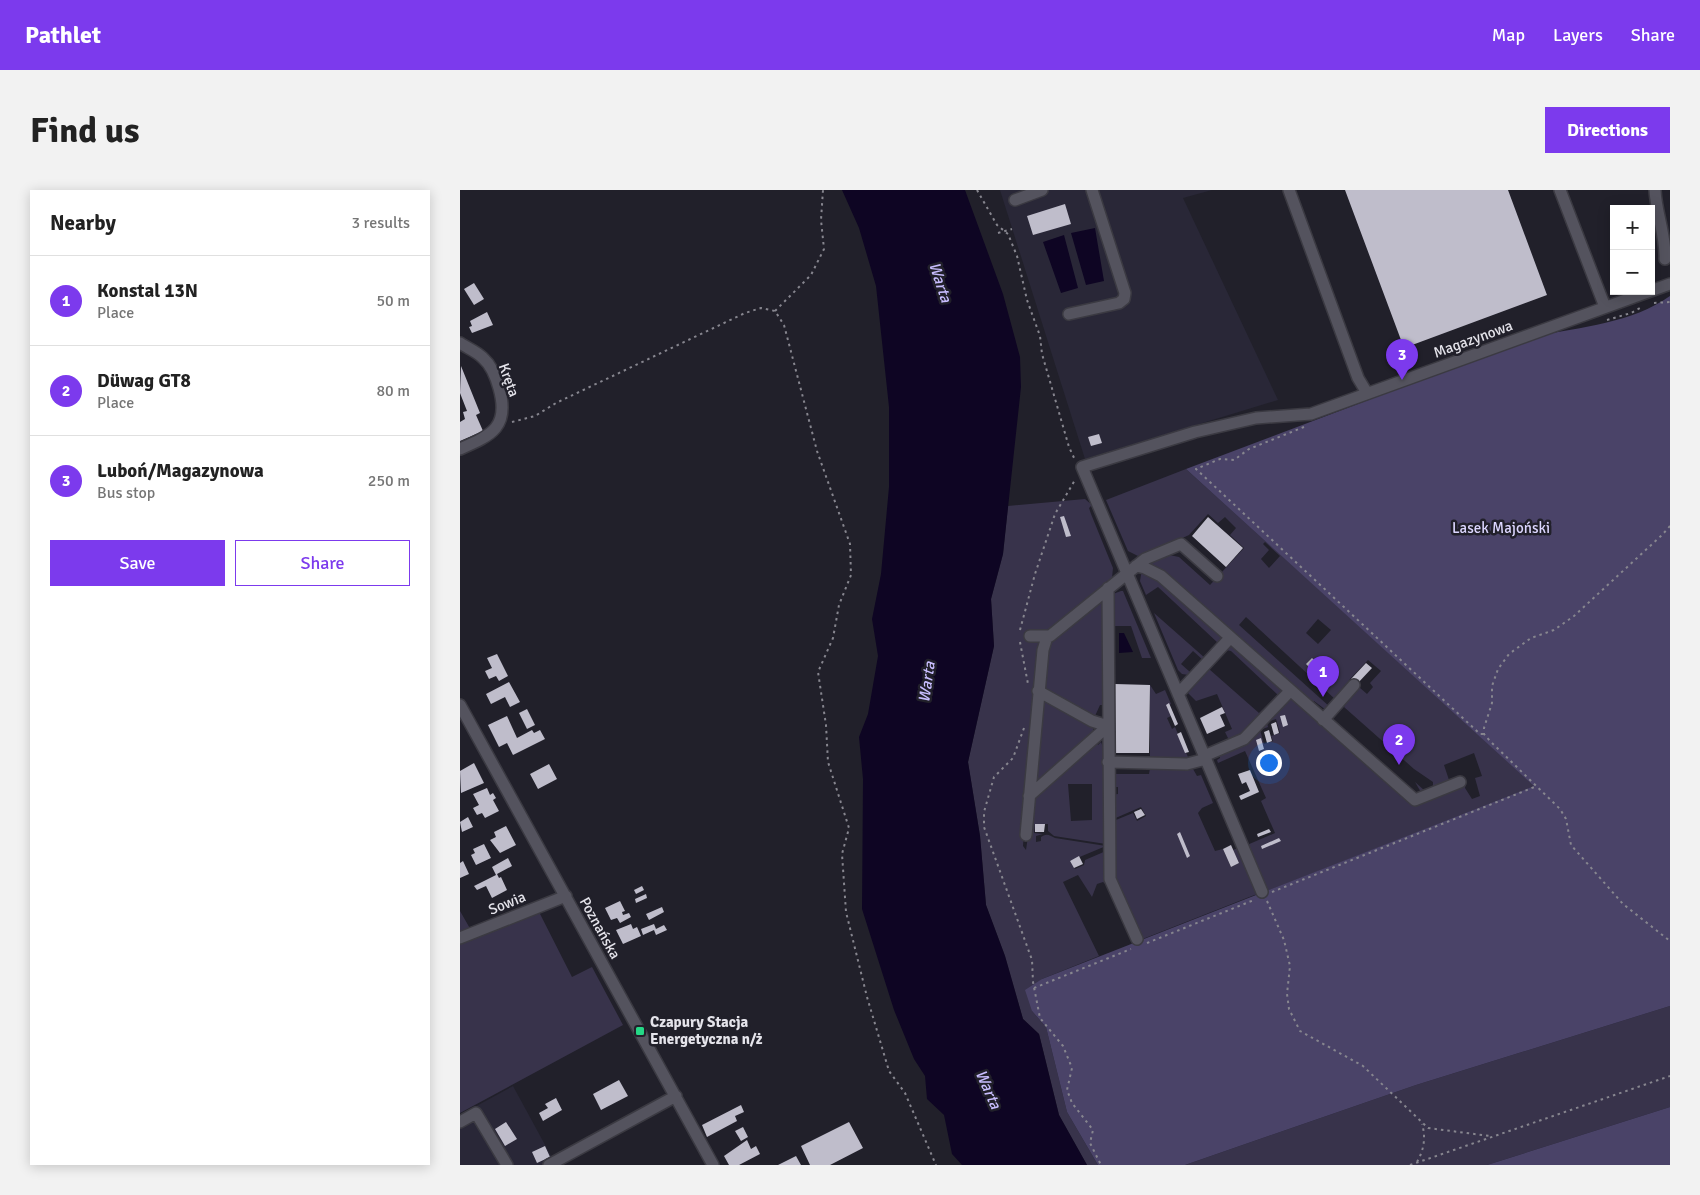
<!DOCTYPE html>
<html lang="en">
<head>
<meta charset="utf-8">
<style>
	body { margin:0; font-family:Signika,sans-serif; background:#f2f2f2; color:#222 }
	.controls { position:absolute; right:15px; top:15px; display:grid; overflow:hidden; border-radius:0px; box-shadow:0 2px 12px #0003 }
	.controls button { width:45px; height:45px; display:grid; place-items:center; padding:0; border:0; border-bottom:1px solid #e0e0e0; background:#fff; color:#222; font:25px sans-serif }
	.you { position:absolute; left:808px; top:572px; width:18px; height:18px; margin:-12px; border:4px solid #fff; border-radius:50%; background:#1a73e8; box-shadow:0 0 0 8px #1a73e833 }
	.badge { display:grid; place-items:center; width:32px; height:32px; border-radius:50%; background:#7c3aed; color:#fff; font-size:16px; font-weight:700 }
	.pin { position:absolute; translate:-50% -41px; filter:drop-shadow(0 1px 2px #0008) }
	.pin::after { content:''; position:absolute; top:26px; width:18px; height:15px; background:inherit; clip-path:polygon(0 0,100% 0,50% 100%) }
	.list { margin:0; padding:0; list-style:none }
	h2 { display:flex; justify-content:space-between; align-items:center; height:65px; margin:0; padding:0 20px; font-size:21px }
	h2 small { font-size:16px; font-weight:400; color:#767676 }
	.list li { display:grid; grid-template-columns:32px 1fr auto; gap:15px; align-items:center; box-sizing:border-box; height:90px; padding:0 20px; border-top:1px solid #e0e0e0 }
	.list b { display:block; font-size:19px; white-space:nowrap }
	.list p { margin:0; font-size:16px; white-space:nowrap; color:#767676 }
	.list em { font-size:16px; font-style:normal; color:#767676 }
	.actions { display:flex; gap:10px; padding:15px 20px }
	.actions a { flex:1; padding:11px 0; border:1px solid #7c3aed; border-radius:0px; text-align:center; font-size:18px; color:#7c3aed }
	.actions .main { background:#7c3aed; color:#fff }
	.map { position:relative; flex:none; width:1210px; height:975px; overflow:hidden; border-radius:0px }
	header { display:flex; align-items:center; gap:30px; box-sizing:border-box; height:70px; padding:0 25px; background:#7c3aed; color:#fff }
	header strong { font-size:24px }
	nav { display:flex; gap:28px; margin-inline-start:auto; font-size:18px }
	.intro { display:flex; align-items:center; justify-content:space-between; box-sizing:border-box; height:120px; padding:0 30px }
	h1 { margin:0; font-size:35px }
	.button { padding:12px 22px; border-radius:0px; background:#7c3aed; color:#fff; font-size:18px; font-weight:700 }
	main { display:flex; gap:30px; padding:0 30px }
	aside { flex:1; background:#fff; border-radius:0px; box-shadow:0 2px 12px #0003 }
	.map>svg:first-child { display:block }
	.built { fill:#292737 }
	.green { fill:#38334b; fill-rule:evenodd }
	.forest { fill:#4a4368 }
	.water { fill:#0e0523 }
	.building { fill:#bfbdcb }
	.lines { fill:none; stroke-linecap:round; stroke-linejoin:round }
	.minor-casing { stroke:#3b3a42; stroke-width:14 }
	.path { stroke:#87868f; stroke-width:2; stroke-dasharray:2.5 4; stroke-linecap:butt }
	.minor { stroke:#54535e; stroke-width:11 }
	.poi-dot { fill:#25d886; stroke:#21202a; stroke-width:2 }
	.labels { text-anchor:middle; stroke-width:5; stroke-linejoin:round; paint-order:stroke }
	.street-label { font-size:15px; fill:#e5e4eb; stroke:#21202a }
	.park-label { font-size:15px; fill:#dcd6fe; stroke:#21202a }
	.poi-label { font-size:15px; font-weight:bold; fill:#e5e4eb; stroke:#21202a; text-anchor:start }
	.water-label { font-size:16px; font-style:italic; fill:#c8bdfe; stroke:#21202a }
</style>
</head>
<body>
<header>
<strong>Pathlet</strong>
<nav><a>Map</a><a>Layers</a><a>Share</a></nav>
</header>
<div class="intro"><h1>Find us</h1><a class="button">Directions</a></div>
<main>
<aside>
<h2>Nearby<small>3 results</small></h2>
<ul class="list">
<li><span class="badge">1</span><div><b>Konstal 13N</b><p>Place</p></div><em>50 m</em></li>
<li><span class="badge">2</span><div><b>Düwag GT8</b><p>Place</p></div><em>80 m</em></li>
<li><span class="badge">3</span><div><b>Luboń/Magazynowa</b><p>Bus stop</p></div><em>250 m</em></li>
</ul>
<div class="actions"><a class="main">Save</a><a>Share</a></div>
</aside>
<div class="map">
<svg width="1210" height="975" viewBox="0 0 1210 975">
	<rect width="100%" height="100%" fill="#21202a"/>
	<path class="built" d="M540 0H752L723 8 818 210 625 269Z
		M53 896 96 975H0V925Z"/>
	<path class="green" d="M726 279 1075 596 807 701 787 655 815 643 801 611 806 608 785 561 758 573 757 570 760 568V563C770 559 780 555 788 548 803 537 817 510 833 508L953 614 1006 593 1005 598 1012 609 1020 606 1015 588 1022 586 1014 563 984 575 990 593 962 604 955 592 965 601 973 598V592L954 579 884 517 886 512 899 497 907 504 913 497 910 493 921 481 908 470 890 489 876 510 786 427 779 435 870 517 866 520 854 511 852 513 839 506 705 387 685 374C695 367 707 363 719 367L750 395 784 358 770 345 776 338 765 327 758 333 748 324 729 345 686 365 678 366 668 361 646 310ZM805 352 820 366 809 378 801 369 809 360 803 354ZM858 429 871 440 858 454 846 443ZM816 529 820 543 811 546 813 551 804 554 800 540 808 537 807 532Z
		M625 309 632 315 629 318 631 324 653 378 652 388 643 394 645 398 591 442H564L565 449 581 450 568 575 563 656 566 660 574 605 635 551 638 555 641 552 644 560 646 654 594 646 588 641V634H575L574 643 583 644 576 646V652L581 651V647C587 643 589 645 595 648L646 656 610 671 615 679 624 675 625 670 646 661 647 695 643 692 637 694 632 707 618 685 603 692 639 766 582 789 572 821 586 837 607 922 638 975H627L599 925 579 844 563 829 545 766 526 715 520 646 508 572 534 456 531 409 543 364 548 316ZM608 594H632V630L611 631Z
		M682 379 701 390 764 446 758 453 698 397 686 405 680 391Z
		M661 401H663L691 468H682L671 436H653V404Z
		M645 404V515H640L635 526 583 500 590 451Z
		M694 423 745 468 743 470 733 461 721 474 730 482 729 485 722 484 718 480Z
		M772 453 823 499V502L790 540 770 552 765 542 772 539 757 504 736 511 728 503 749 479 799 523 818 505 771 461 766 460Z
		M690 495 696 504 705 500 711 514 707 516 711 526 707 528 712 539 715 537 728 567 723 569 690 567Z
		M583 509 633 536V545L571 602Z
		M690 578 733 579 737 586 741 585 753 613 742 618 738 623 755 661 763 659 771 677 779 673 773 660 778 658 797 704 670 754 682 747 659 697 655 699 651 632 673 623 677 631 686 626 681 617 651 630V605L658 604V597H651L654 584H689Z
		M76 716 112 787 132 777 163 835 0 923V721L12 742Z
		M1210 816V917L1027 975H725L956 895Z"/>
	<path class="forest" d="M1210 106V816L956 895 725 975H638L607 922 586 837 572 821 565 800 582 789 1074 596 726 279 1077 146C1121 137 1172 133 1210 106Z
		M1210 917V975H1027Z"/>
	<path class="water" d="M382 0H505L543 104 560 167 561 197 543 364 531 409 534 456 508 572 520 646 526 715 545 766 563 829 579 844 599 925 627 975H502L492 964 484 925 467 909 465 886 454 869 434 820 402 719 403 589 399 547 408 524 418 466 412 429 421 384 429 297V217L416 96 399 38Z
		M635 38 644 91 626 95 611 43Z
		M604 45 618 98 601 103 583 52Z
		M659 443H664L673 462 659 463Z"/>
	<path class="building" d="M885 0H1048L1087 105 944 158Z
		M605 14 611 34 573 45 567 26Z
		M14 93 24 109 14 115 4 99Z
		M27 122 33 135 12 143 9 137 12 136 10 131Z
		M1 176 20 223 16 225 23 241 0 251V232L5 229 3 222 7 221 0 203Z
		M639 244 642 253 631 256 628 247Z
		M604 326 611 346 606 347 600 327Z
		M748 327 783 358 766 377 732 346Z
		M37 464 48 486 39 491 36 486 29 489 25 481 32 478 27 468Z
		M852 468 859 475 853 481 846 474Z
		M906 473 912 478 897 494 891 489Z
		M49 492 60 512 50 517 45 507 31 514 26 504Z
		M655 494 690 495 689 563H655Z
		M709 513 718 534 715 536 706 515Z
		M762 517 765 523 760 525 765 536 747 544 740 528Z
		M67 519 75 535 67 539 59 523Z
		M825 525 828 535 823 537 820 526Z
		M47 526 57 548 72 540 74 543 80 540 85 549 53 565 47 553 39 557 28 535Z
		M816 532 819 543 814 545 811 534Z
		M809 540 812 551 807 553 804 542Z
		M721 542 729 562 725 563 717 544Z
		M801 548 804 559 799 561 796 550Z
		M14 573 24 593 1 603 0 581Z
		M89 574 97 589 78 599 70 584Z
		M790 580 799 602 781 610 779 606 790 601 786 592 782 594 778 584Z
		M27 598 30 605 33 603 36 608 33 610 39 621 25 628 22 623 17 625 13 618 19 615 13 604Z
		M681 619 685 625 677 629 674 622Z
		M8 627 13 637 2 642 0 632Z
		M575 634H585L584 642H575Z
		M46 636 56 655 40 663 30 650 36 647 34 642Z
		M809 639 811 642 798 647 797 644Z
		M720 642 730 666 727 668 717 644Z
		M819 648 821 651 802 659 801 656Z
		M24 654 31 668 16 675 11 665 15 663 13 659Z
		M771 655 779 673 771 677 763 659Z
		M619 666 623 674 614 678 610 671Z
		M48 668 52 676 37 684 39 688 41 687 47 700 32 708 26 696 17 700 14 696 36 685 32 677Z
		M3 671 9 684 0 688V673Z
		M182 696 184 700 176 704 174 700Z
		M186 704 187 708 176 713 175 709Z
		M160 711 165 721 162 722 163 725 169 723 171 727 160 733 157 728 151 730 145 718Z
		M202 717 204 722 189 730 186 724Z
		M171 734 173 739 177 737 181 746 163 754 156 740Z
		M194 734 196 739 204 735 207 740 196 745 194 740 183 745 181 739Z
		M159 890 168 906 141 920 133 904Z
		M96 908 102 920 83 931 79 923 88 918 85 914Z
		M281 915 284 922 275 926 277 931 247 947 242 935Z
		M46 932 57 949 45 956 35 939Z
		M389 932 403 958 370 975H350L341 956Z
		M283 937 288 947 281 951 275 941Z
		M287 950 291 959 296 956 300 964 279 975H269L264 966Z
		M85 956 90 967 77 973 72 962Z
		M336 966 341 975H318Z"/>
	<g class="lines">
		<g class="minor-casing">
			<path id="minor" d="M829 0 898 188 907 203
				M1100 0 1145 117
				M1195 0C1196 23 1206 46 1205 69
				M555 10 582 0
				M609 124 659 113 664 109 665 103 632 0
				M0 153C7 158 16 161 23 168 31 175 36 187 39 198 50 237 32 245 0 259
				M676 376 685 378 701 386 955 610 1000 592
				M648 398 650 689 677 749
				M570 446H590L685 369 721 354 757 386
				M578 501 632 531 648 536
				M718 504 770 448
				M0 515 253 975
				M863 530 894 495
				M744 566 784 549 830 501
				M648 572 727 574 746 569
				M569 606 648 536
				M566 645 583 460 587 447
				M802 702 622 277 735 242 796 228 851 224 1210 94
				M0 748 106 706
				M0 932 16 923 47 975
				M89 975 216 906"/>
		</g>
		<path class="path" d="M517 0 537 35 548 44 557 66 567 110 580 146 582 164 609 257 615 270
			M538 43 552 39
			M1194 113 1210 112
			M315 121 351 85 364 59 361 30 363 0
			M1147 130 1171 123 1180 118
			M52 232 75 226 96 213 285 123 301 118 315 121 324 135 357 261 390 354 391 385 379 415 373 448 358 482 366 535 368 572 389 638 382 664 386 722 407 807 429 881 445 903 476 975
			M844 237 789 259 774 270 760 269 736 279 1020 544H1024
			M1210 336 1202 345 1114 426 1094 440 1071 448 1049 464 1038 479 1032 496V513L1024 538V544L1030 551 1100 619 1106 629 1111 655 1163 714 1210 751
			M560 440 575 384 595 324 615 290
			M560 452 568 494
			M564 538 553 568 534 587 524 622V637L572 770 573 792 580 828 603 856 612 878 607 900 612 913 633 940 630 953 641 975
			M812 702 1077 596
			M807 711 824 750 830 776 827 804 829 819 840 841 903 876 968 938 1030 946
			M687 753 794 710
			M574 798 671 759
			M957 972C964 960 966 947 962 934
			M950 975 1210 886"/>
		<use href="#minor" class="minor"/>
	</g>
	<rect class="poi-dot" x="175" y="836" width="10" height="10" rx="2.5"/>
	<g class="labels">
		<g class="street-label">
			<text transform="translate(1013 149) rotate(-20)" y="5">Magazynowa</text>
			<text transform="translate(49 190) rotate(70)" y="5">Kręta</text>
			<text transform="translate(47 713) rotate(-22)" y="5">Sowia</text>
			<text transform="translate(140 738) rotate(61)" y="5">Poznańska</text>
		</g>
		<g class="park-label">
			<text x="1041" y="343">Lasek Majoński</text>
		</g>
		<g class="poi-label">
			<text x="190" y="837">Czapury Stacja<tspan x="190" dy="17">Energetyczna n/ż</tspan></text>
		</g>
		<g class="water-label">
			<text transform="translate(481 92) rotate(72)" y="6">Warta</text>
			<text transform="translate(466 492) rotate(-82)" y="6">Warta</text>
			<text transform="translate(529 899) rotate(66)" y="6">Warta</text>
		</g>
	</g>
</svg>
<div class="controls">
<button>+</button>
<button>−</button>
</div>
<div class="you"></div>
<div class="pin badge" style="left:863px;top:507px">1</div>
<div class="pin badge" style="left:939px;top:575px">2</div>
<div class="pin badge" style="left:942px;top:190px">3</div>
</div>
</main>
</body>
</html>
